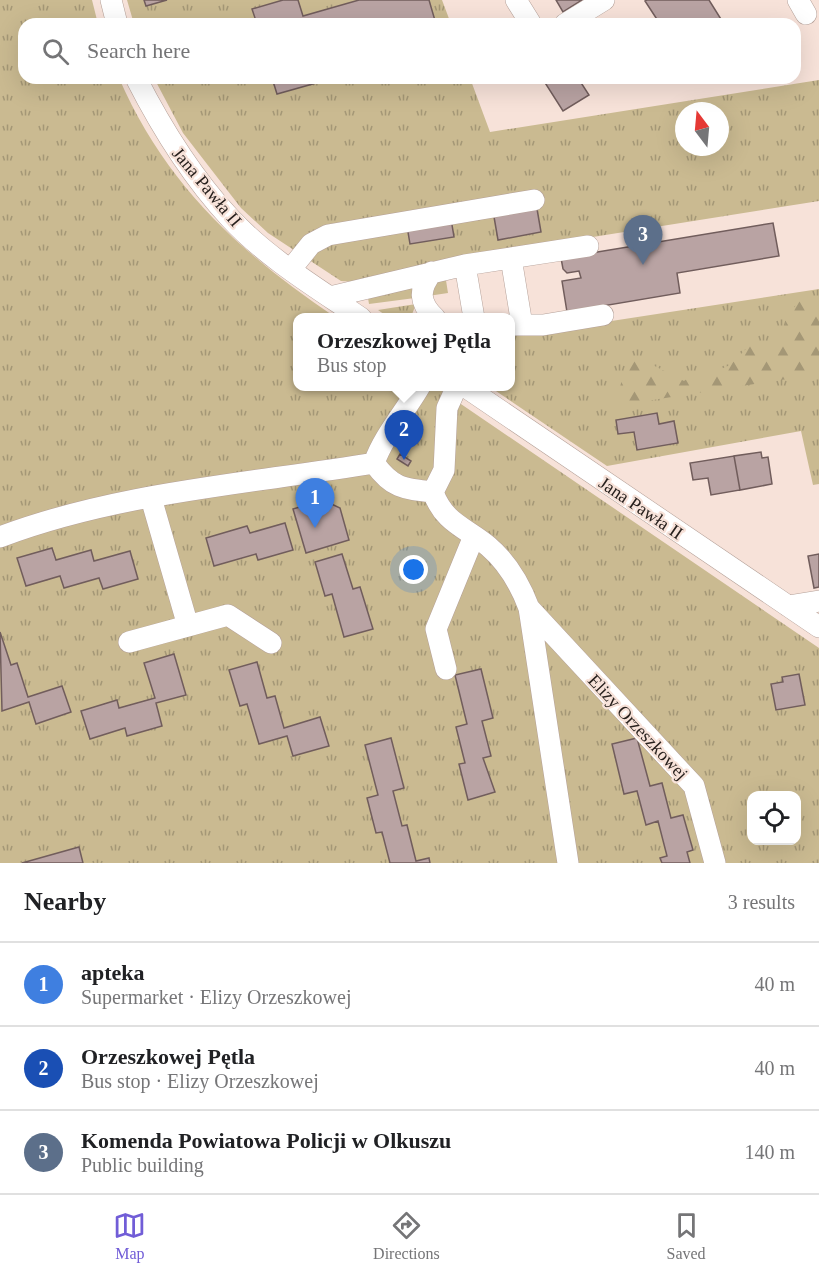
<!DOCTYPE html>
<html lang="en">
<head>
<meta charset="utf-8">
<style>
	body { margin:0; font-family:"Times New Roman",serif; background:#f6f6f6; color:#202124 }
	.controls { position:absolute; right:18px; bottom:18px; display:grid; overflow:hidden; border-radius:12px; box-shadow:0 6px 24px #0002 }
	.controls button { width:54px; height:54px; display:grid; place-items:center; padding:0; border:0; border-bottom:2px solid #e0e0e0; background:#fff; color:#202124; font:30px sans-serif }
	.compass { position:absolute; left:675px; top:102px; width:54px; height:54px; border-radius:50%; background:#fff; box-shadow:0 6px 24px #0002; rotate:344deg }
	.you { position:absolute; left:414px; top:570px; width:21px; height:21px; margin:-15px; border:4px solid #fff; border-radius:50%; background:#1a73e8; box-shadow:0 0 0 9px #1a73e833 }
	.badge { display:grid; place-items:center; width:39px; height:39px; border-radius:50%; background:#715dd7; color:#fff; font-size:20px; font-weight:700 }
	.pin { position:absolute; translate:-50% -50px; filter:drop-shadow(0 2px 3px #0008) }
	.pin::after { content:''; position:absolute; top:32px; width:21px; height:18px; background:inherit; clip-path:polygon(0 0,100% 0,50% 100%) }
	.popup { position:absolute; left:293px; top:313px; width:222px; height:78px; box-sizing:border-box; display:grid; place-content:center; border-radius:12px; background:#fff; filter:drop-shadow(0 2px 4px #0005); font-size:20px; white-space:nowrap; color:#757577 }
	.popup b { font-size:22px; color:#202124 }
	.popup::after { content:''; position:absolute; left:50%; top:100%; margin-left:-12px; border:12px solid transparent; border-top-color:#fff }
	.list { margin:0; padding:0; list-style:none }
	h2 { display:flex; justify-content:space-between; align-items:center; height:78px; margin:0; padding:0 24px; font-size:26px }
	h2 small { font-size:20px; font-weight:400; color:#757577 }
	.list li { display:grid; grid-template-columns:39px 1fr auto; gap:18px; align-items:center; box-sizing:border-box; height:84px; padding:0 24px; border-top:2px solid #e0e0e0 }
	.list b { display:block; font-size:22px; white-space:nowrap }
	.list p { margin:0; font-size:20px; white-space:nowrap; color:#757577 }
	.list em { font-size:20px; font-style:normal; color:#757577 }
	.icon { flex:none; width:33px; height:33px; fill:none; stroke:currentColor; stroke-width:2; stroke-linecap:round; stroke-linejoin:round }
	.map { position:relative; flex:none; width:819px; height:863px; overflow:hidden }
	.search { position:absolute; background:#fff; box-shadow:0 6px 24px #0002; left:18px; right:18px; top:18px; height:66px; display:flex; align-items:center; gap:15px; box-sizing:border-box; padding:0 21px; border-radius:18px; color:#757577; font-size:22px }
	.sheet { height:330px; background:#fff }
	nav { display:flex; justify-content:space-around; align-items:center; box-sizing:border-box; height:84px; border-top:2px solid #e0e0e0; background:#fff; font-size:16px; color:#757577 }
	nav a { display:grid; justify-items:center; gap:3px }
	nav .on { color:#715dd7 }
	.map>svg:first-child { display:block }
	.grass { fill:url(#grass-tufts); fill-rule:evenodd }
	.forest { fill:url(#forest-firs) }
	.building { fill:#b9a3a3; stroke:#715d5c; stroke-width:1.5 }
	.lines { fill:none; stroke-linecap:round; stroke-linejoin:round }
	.minor-casing { stroke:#b5a199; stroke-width:22 }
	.minor { stroke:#fff; stroke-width:21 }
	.labels { text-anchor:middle; stroke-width:4.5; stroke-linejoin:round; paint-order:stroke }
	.street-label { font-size:18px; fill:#27201d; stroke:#f7e2d9 }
</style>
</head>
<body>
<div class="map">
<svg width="819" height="863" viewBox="0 0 819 863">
	<defs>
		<pattern id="grass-tufts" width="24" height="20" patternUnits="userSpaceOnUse" patternTransform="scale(1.5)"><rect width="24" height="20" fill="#caba91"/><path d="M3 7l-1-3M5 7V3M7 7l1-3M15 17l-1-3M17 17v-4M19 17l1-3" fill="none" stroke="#a49776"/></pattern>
		<pattern id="forest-firs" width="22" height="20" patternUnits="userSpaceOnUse" patternTransform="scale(1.5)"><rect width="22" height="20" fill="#caba91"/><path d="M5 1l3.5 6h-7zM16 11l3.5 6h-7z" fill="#a49776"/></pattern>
	</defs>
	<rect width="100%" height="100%" fill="#f7e2d9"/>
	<path class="grass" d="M0 0H92L98 24H24V78H119C165 184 240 253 335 317L298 318V386L436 387 819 648V863H0ZM752 796H796V840H752Z
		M127 0H442L451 24H134Z
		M154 78H470L490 132 819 80V201L498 252 356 282 341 281 268 233 241 208 183 133ZM684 111H720V147H684Z
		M445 274 448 293 428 296V289Z
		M414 280 415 298 369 304 368 298Z
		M819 289V484L813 485 801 431 607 466 490 387 510 386 511 331 605 322Z
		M416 304 411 317H388L378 310Z"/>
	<path class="forest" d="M819 297V374L608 407V394L620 387 626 365 637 357 684 381 692 375 710 374 730 365 750 345 781 341 787 318 800 299Z"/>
	<path class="building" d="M144 0H167L146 6Z
		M283 0H298L303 16 359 0H429L436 24H257L252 9Z
		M556 0H582L563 12Z
		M647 0H709L724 24H660L645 1Z
		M272 78H334L277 94Z
		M542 78H578L589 95 563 111Z
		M536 203 541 232 498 240 493 211Z
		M451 219 454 237 410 244 407 226Z
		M773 223 779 256 677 273 680 293 567 312 562 281 581 278 579 271 567 273 563 269 561 258Z
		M657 413 659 424 674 421 678 443 637 450 634 432 618 434 616 420Z
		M761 452 762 458 768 457 772 484 740 490 734 456Z
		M400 454 411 461 408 466 397 459Z
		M734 456 740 490 711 495 708 478 693 480 690 463Z
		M323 500 340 508 349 540 306 553 293 509Z
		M285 523 293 550 258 560 256 554 214 566 206 538 247 526 250 533Z
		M52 548 56 560 91 550 94 561 130 551 138 579 103 589 99 578 64 588 60 576 26 586 17 558Z
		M342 554 353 589 360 587 373 629 344 637 332 594 325 596 315 562Z
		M819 554V587L814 588 808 556Z
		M0 632 11 665 17 663 28 697 62 686 71 712 36 724 29 702 2 711Z
		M174 654 186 695 156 703 162 726 127 736 125 728 90 739 81 711 117 700 119 708 155 698 144 663Z
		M257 662 267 698 275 696 284 728 320 717 329 746 293 756 287 736 259 744 247 704 240 706 229 670Z
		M481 669 493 718 482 721 491 756 483 758 495 792 468 800 459 764 465 763 456 727 467 724 455 675Z
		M799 674 805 705 776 710 771 684 783 682 782 677Z
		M391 738 404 788 393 791 402 826 407 825 416 861 429 858 430 863H390L382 832 376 833 367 798 378 795 365 745Z
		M637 738 650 786 662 783 671 818 683 815 693 850 687 852 690 863H662L660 858 667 856 658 821 646 825 637 791 624 794 612 744Z
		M79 847 83 863H22Z"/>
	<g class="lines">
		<g class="minor-casing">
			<path id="minor" d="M111 0 117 24
				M516 0 531 24
				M798 0 806 14
				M565 24 604 0
				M136 78C162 129 191 176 230 218 267 258 317 288 361 318
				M511 258 522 325
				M465 265 474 318
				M291 269 311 244 328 235 534 200
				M432 272C419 289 418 302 435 318
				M330 297 465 265 588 246
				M510 325H543L603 315
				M457 386 447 408 444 470 433 492C444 523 465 527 488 546 508 563 520 584 529 608L568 863
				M464 386 819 627
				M374 463C384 435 405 412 420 386
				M374 463C392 488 403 489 433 492
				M151 498 188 626
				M0 537C119 492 249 484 374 463
				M788 606 819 601
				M529 608 694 786 715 863
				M129 642 228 615 271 643
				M446 669 436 629 474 536"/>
		</g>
		<use href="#minor" class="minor"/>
	</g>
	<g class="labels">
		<g class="street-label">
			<text transform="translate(207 187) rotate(50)" y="6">Jana Pawła II</text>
			<text transform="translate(641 508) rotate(34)" y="6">Jana Pawła II</text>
			<text transform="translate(638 727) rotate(47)" y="6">Elizy Orzeszkowej</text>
		</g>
	</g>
</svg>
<div class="controls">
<button><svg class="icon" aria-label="locate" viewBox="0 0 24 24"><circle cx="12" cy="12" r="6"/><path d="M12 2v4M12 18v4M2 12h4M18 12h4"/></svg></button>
</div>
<svg class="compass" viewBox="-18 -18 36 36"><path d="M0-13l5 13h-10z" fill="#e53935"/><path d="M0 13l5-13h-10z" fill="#757577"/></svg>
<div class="you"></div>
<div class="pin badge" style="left:315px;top:528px;background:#3f7fe0">1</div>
<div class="pin badge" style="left:404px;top:460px;background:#1a4fb4">2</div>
<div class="popup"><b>Orzeszkowej Pętla</b>Bus stop</div>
<div class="pin badge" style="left:643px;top:265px;background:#5c6f8a">3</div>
<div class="search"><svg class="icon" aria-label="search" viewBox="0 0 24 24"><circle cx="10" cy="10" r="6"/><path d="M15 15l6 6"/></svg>Search here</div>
</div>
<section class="sheet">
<h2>Nearby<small>3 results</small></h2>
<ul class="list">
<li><span class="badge" style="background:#3f7fe0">1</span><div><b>apteka</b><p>Supermarket · Elizy Orzeszkowej</p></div><em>40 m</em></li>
<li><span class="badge" style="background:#1a4fb4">2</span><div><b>Orzeszkowej Pętla</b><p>Bus stop · Elizy Orzeszkowej</p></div><em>40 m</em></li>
<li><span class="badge" style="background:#5c6f8a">3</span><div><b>Komenda Powiatowa Policji w Olkuszu</b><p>Public building</p></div><em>140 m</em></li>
</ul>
</section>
<nav>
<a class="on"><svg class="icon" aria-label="map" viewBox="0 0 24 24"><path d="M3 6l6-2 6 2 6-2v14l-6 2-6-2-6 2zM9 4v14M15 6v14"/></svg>Map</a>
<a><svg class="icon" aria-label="directions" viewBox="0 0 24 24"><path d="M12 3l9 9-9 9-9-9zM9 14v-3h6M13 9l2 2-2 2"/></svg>Directions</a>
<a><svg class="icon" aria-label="saved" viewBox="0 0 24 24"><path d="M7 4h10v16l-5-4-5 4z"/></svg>Saved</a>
</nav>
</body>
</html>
